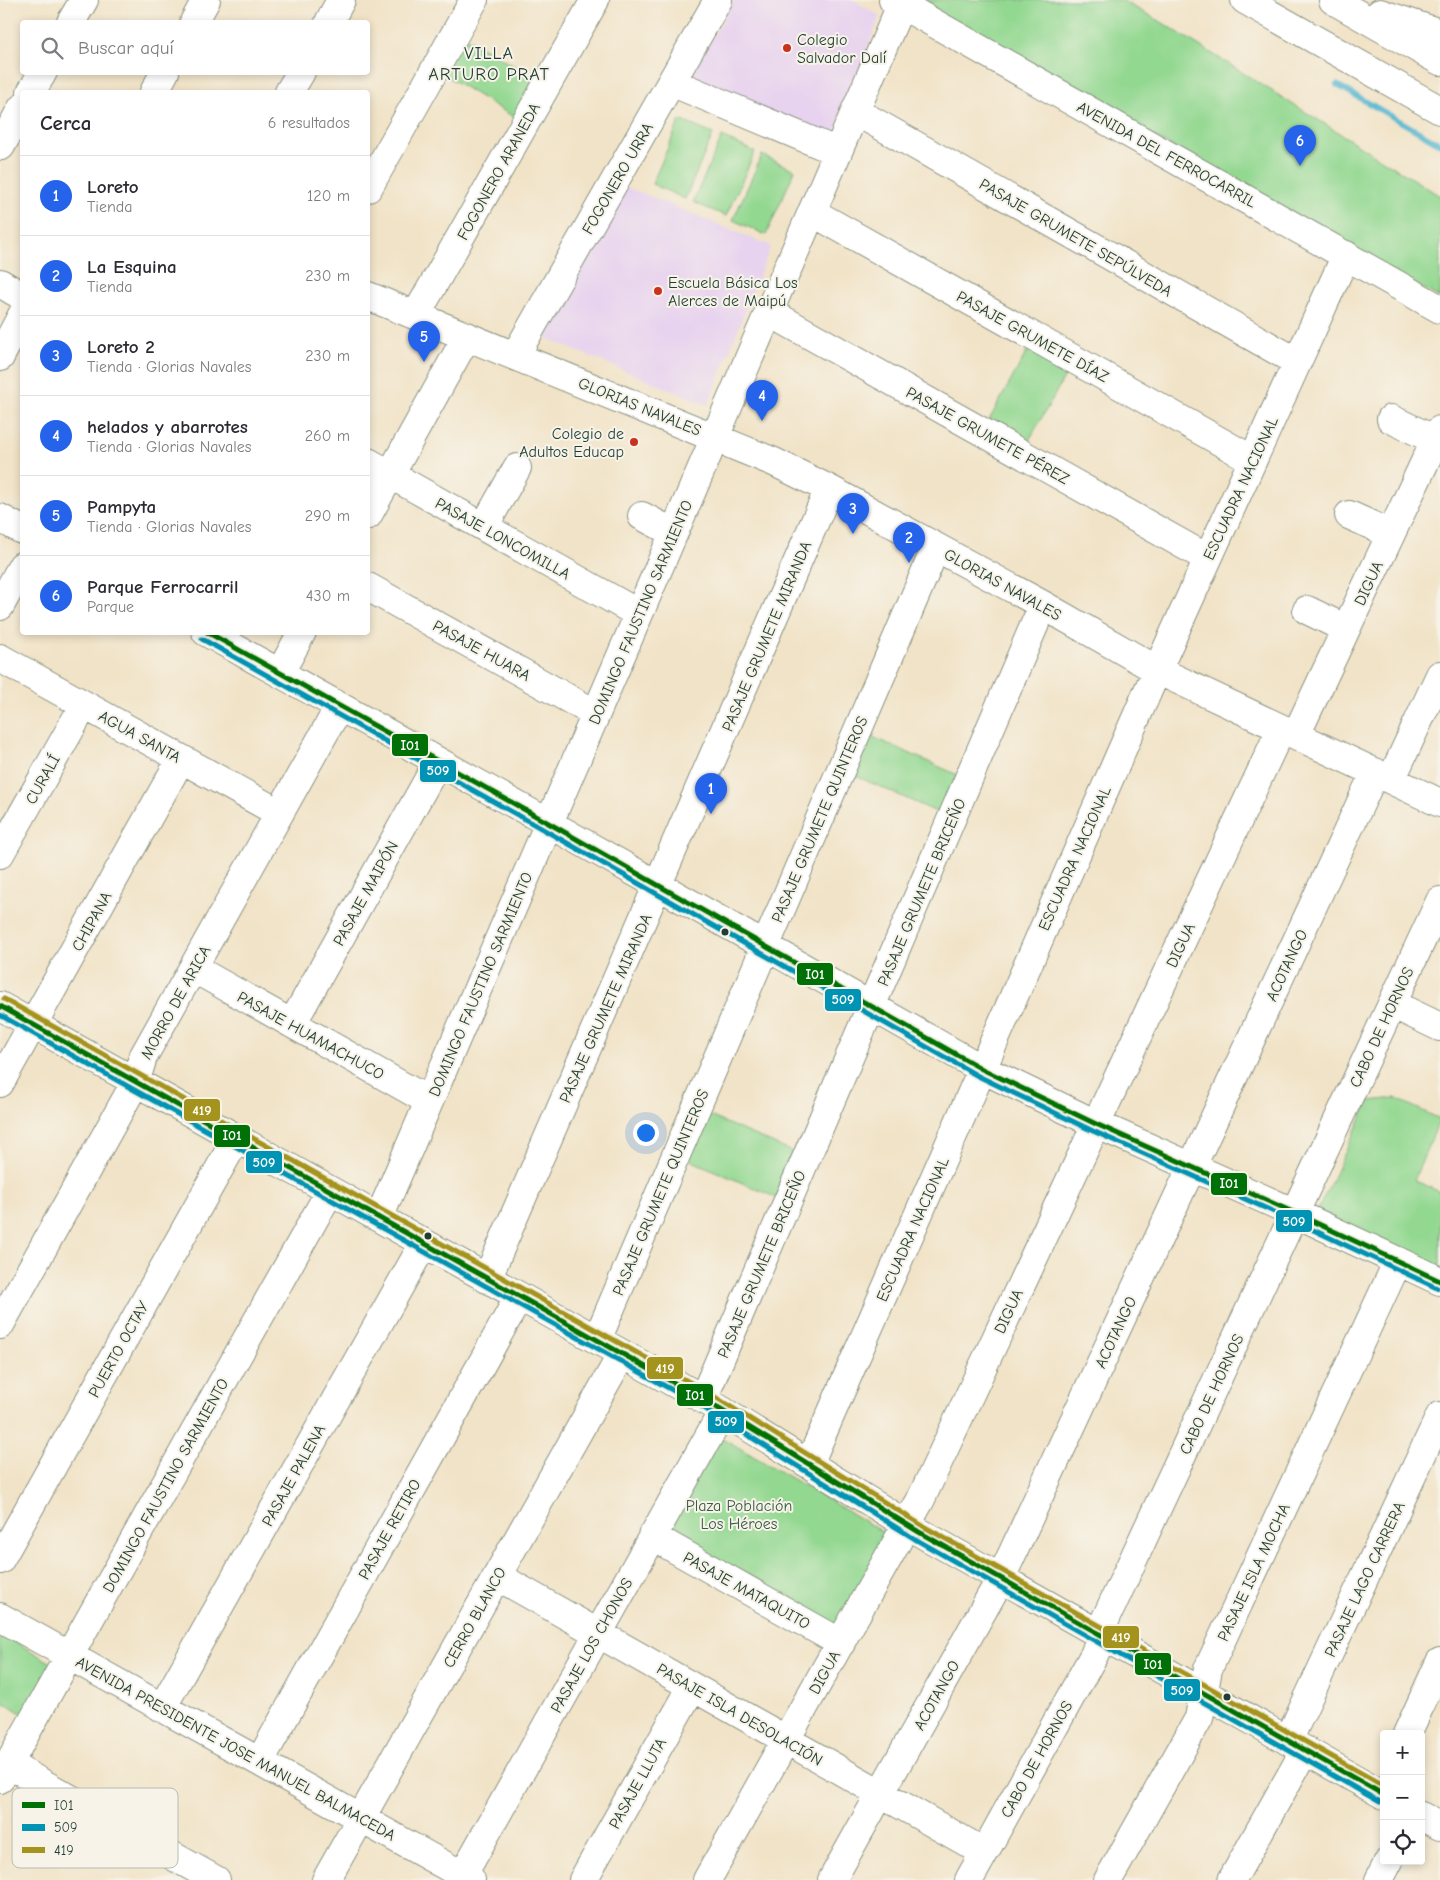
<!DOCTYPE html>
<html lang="es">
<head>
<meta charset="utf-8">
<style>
	body { margin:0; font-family:"Comic Neue",sans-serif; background:#f7f7f7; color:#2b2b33 }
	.controls { position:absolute; right:15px; bottom:15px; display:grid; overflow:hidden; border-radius:5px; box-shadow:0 2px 8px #0003 }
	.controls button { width:45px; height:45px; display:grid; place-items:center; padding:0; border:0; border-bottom:1px solid #e1e1e2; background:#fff; color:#2b2b33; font:25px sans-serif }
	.you { position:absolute; left:645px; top:1132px; width:18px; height:18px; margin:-12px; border:4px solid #fff; border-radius:50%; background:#1a73e8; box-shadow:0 0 0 8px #1a73e833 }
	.badge { display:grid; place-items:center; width:32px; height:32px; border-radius:50%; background:#2563eb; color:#fff; font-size:16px; font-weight:700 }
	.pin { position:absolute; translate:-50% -41px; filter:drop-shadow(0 1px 2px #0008) }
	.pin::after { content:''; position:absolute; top:26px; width:18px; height:15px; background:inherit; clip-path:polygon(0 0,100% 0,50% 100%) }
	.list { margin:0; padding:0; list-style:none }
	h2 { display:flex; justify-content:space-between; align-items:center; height:65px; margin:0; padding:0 20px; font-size:21px }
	h2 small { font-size:16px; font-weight:400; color:#7c7c81 }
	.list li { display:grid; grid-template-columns:32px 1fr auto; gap:15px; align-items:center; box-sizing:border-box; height:80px; padding:0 20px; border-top:1px solid #e1e1e2 }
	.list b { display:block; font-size:19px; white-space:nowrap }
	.list p { margin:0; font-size:16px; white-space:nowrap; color:#7c7c81 }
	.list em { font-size:16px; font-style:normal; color:#7c7c81 }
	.icon { flex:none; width:28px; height:28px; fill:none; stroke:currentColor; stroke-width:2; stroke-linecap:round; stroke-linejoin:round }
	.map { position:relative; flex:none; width:1440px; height:1880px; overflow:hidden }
	.search { position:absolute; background:#fff; box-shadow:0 2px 8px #0003; left:20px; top:20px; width:350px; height:55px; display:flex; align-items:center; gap:12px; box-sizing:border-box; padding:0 18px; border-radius:5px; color:#7c7c81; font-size:19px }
	.panel { position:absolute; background:#fff; box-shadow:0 2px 8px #0003; left:20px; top:90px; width:350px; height:545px; border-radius:5px }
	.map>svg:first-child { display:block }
	.built { fill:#e7d2ef }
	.green { fill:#93d891; stroke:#598a62 }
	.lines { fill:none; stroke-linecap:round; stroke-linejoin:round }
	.stream { stroke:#50b5ce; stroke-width:5.5 }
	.minor-casing { stroke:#88907e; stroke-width:30 }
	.major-casing { stroke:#88907e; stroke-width:30 }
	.minor { stroke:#fff; stroke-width:28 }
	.major { stroke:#fff; stroke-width:28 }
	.bus-1-casing { stroke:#f7f3e8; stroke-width:9 }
	.bus-2-casing { stroke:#f7f3e8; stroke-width:9 }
	.bus-3-casing { stroke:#f7f3e8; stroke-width:9 }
	.bus-1 { stroke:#007106; stroke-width:5 }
	.bus-2 { stroke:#0093b3; stroke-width:5 }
	.bus-3 { stroke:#a4931d; stroke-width:5 }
	.poi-dot { fill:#c8321e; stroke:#f7f3e8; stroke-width:2 }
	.bus-dot { fill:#1f3d34; stroke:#f7f3e8; stroke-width:2 }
	.labels { text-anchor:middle; stroke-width:4; stroke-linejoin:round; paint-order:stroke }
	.poi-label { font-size:16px; fill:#1f3d34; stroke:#f7f3e8; text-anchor:start }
	.street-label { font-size:16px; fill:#1f3d34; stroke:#f7f3e8 }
	.park-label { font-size:16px; fill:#365c47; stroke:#f7f3e8 }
	.neighbourhood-label { font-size:18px; letter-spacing:1px; fill:#1f3d34; stroke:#f7f3e8 }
	.key { fill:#f7f3e8; stroke:#b6bcb2; stroke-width:1 }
	.key-label { font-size:14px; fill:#1f3d34 }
	.line-badge { stroke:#f7f3e8; stroke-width:2 }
	.badge-label { font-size:14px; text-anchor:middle; font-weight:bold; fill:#fff }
</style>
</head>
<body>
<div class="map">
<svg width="1440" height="1880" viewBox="0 0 1440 1880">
	<rect width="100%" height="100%" fill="#f7f3e8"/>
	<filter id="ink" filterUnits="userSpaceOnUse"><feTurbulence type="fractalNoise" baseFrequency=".02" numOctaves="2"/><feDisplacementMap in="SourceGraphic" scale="10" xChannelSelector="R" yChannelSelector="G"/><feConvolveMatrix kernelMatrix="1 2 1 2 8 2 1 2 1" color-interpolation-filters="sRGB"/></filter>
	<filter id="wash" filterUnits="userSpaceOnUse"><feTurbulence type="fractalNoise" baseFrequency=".0096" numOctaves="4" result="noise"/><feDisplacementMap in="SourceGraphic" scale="20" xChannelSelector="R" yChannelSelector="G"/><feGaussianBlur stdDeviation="1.12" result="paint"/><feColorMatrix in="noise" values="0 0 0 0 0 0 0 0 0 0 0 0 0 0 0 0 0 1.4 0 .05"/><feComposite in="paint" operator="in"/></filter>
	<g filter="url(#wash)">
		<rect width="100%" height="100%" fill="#f1e3c7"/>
		<path class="built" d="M734 0H853L880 16 831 140 688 80Z
			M624 186 771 246 708 405 538 335Z"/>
		<path class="green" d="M912 0H1121L1163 23 1440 196V298Z
			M463 36 540 81 517 119 441 73Z
			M680 120 713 134 685 199 652 184Z
			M722 137 755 152 726 216 693 202Z
			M762 155 795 170 766 235 733 220Z
			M1029 348 1068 371 1027 444 988 422Z
			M866 734 958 775 941 814 849 773Z
			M1395 1098 1440 1119 1414 1180 1440 1192V1266L1317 1212 1369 1101Z
			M703 1113 797 1154 777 1198 683 1157Z
			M719 1436 888 1535 840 1630 664 1537Z
			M0 1633 55 1665 26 1716 0 1700Z"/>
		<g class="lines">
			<path class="stream" d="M1337 85 1440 144"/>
		</g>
	</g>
	<g filter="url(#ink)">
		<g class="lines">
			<g class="minor-casing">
				<path id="minor" d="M893 0 1440 309
					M71 22 84 0
					M194 22 206 0
					M329 22 341 0
					M671 82 838 152
					M31 92 43 72
					M154 92 165 72
					M289 92 301 72
					M855 111 1297 362
					M1 146 22 108
					M368 188 474 0
					M812 212 1253 460
					M0 283 22 296
					M368 296 774 462 829 489 1043 605 1157 670 1440 803
					M769 312 1207 558
					M416 315 595 0
					M515 356 718 0
					M0 357 22 315
					M1391 419 1435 440
					M368 462 639 614
					M368 515 467 336
					M1349 515 1391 534
					M642 516 674 533
					M0 518 22 530
					M484 527 517 468
					M368 587 596 714
					M0 606 22 566
					M1307 610 1346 629
					M206 632 536 816 982 1069 1096 1124 1295 1213 1440 1281
					M0 658 279 813
					M280 673 302 632
					M1296 735 1440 430
					M1391 780 1440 675
					M0 854 84 705
					M193 968 429 1101
					M1392 1004 1440 1027
					M0 1006 703 1399 919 1532 1384 1795
					M292 1024 438 762
					M0 1083 181 759
					M379 1218 901 5
					M487 1279 829 489
					M0 1325 135 1083 143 1057 339 707
					M597 1340 936 547
					M703 1399 1043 605
					M809 1464 1150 686 1346 255
					M652 1536 841 1643
					M0 1560 236 1139
					M497 1576 984 1852
					M0 1617 471 1880
					M162 1708 424 1243
					M1407 1734 1440 1662
					M1288 1741 1440 1416
					M260 1761 519 1297
					M8 1764 216 1880
					M0 1779 330 1191
					M1421 1816 1440 1826
					M326 1880 622 1354
					M460 1880 723 1411
					M583 1880 692 1687
					M707 1880 920 1501 1281 729
					M832 1880 1001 1578 1375 772
					M969 1880 1095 1653 1106 1618 1440 901
					M1108 1880 1199 1718 1208 1669 1398 1261
					M1232 1880 1305 1750
					M1379 1880 1389 1861"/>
			</g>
			<g class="major-casing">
				<path id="major" d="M1245 0 1440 110
					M1333 0 1440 61
					M1380 13 1440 33"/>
			</g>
			<use href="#minor" class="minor"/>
			<use href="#major" class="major"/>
			<g class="bus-1-casing">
				<path id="bus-1" d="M207 632 536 816 982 1069 1096 1124 1295 1213 1440 1281
					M0 1006 703 1399 919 1532 1384 1795"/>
			</g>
			<g class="bus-2-casing">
				<path id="bus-2" d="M202 639 532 823 978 1076 1093 1131 1292 1220 1437 1288
					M0 1015 699 1405 915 1539 1380 1802"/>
			</g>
			<g class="bus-3-casing">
				<path id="bus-3" d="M4 999 707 1392 923 1526 1384 1786"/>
			</g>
			<use href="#bus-1" class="bus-1"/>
			<use href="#bus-2" class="bus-2"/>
			<use href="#bus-3" class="bus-3"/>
		</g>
	</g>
	<g class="poi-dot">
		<circle cx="787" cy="48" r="5"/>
		<circle cx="658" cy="291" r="5"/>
		<circle cx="634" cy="442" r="5"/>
	</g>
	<g class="bus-dot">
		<circle cx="725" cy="932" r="4.5"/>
		<circle cx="428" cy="1236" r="4.5"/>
		<circle cx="1227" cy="1697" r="4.5"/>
	</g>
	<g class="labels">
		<g class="poi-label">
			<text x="797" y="45">Colegio<tspan x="797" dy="18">Salvador Dalí</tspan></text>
			<text x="668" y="288">Escuela Básica Los<tspan x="668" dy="18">Alerces de Maipú</tspan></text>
			<text x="624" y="439" text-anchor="end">Colegio de<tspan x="624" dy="18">Adultos Educap</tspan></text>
		</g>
		<g class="street-label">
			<text transform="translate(1167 154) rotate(29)" y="6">AVENIDA DEL FERROCARRIL</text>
			<text transform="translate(498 171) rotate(-61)" y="6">FOGONERO ARANEDA</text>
			<text transform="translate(617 178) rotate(-60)" y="6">FOGONERO URRA</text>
			<text transform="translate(1076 237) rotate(30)" y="6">PASAJE GRUMETE SEPÚLVEDA</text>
			<text transform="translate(1033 336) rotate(29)" y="6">PASAJE GRUMETE DÍAZ</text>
			<text transform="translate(640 406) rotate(22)" y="6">GLORIAS NAVALES</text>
			<text transform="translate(988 435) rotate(29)" y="6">PASAJE GRUMETE PÉREZ</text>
			<text transform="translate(1240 488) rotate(-65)" y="6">ESCUADRA NACIONAL</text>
			<text transform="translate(503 538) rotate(29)" y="6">PASAJE LONCOMILLA</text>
			<text transform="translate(1368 583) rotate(-65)" y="6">DIGUA</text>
			<text transform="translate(1003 584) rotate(29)" y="6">GLORIAS NAVALES</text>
			<text transform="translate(640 612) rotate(-67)" y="6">DOMINGO FAUSTINO SARMIENTO</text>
			<text transform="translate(766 636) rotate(-67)" y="6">PASAJE GRUMETE MIRANDA</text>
			<text transform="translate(482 650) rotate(29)" y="6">PASAJE HUARA</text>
			<text transform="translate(140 736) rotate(29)" y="6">AGUA SANTA</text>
			<text transform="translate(42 779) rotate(-61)" y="6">CURALÍ</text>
			<text transform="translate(819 819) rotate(-67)" y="6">PASAJE GRUMETE QUINTEROS</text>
			<text transform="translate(1074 858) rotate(-66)" y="6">ESCUADRA NACIONAL</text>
			<text transform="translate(921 892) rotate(-67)" y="6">PASAJE GRUMETE BRICEÑO</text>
			<text transform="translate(365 893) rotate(-61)" y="6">PASAJE MAIPÓN</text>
			<text transform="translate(91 921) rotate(-61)" y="6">CHIPANA</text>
			<text transform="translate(1180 945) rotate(-65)" y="6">DIGUA</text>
			<text transform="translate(1286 965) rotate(-65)" y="6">ACOTANGO</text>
			<text transform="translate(480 984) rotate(-67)" y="6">DOMINGO FAUSTINO SARMIENTO</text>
			<text transform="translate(175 1002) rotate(-61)" y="6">MORRO DE ARICA</text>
			<text transform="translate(605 1008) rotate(-66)" y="6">PASAJE GRUMETE MIRANDA</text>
			<text transform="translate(1381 1027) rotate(-65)" y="6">CABO DE HORNOS</text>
			<text transform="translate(311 1035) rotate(29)" y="6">PASAJE HUAMACHUCO</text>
			<text transform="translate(660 1192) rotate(-67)" y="6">PASAJE GRUMETE QUINTEROS</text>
			<text transform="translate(912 1229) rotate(-66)" y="6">ESCUADRA NACIONAL</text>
			<text transform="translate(761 1264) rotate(-67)" y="6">PASAJE GRUMETE BRICEÑO</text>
			<text transform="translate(1008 1311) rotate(-65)" y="6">DIGUA</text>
			<text transform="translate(1115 1332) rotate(-65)" y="6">ACOTANGO</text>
			<text transform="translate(118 1349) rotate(-61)" y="6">PUERTO OCTAY</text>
			<text transform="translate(1211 1394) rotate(-65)" y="6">CABO DE HORNOS</text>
			<text transform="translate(293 1475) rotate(-61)" y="6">PASAJE PALENA</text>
			<text transform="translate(165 1485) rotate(-61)" y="6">DOMINGO FAUSTINO SARMIENTO</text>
			<text transform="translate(389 1529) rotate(-61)" y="6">PASAJE RETIRO</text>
			<text transform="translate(1253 1572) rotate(-65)" y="6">PASAJE ISLA MOCHA</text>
			<text transform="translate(1364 1579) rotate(-65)" y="6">PASAJE LAGO CARRERA</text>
			<text transform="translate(747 1590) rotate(29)" y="6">PASAJE MATAQUITO</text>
			<text transform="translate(474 1617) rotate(-61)" y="6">CERRO BLANCO</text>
			<text transform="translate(591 1645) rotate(-61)" y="6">PASAJE LOS CHONOS</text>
			<text transform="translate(824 1672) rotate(-61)" y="6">DIGUA</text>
			<text transform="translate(936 1695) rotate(-61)" y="6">ACOTANGO</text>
			<text transform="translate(740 1714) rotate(30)" y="6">PASAJE ISLA DESOLACIÓN</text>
			<text transform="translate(236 1748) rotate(29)" y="6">AVENIDA PRESIDENTE JOSE MANUEL BALMACEDA</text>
			<text transform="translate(1036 1759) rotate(-61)" y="6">CABO DE HORNOS</text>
			<text transform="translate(637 1783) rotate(-61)" y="6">PASAJE LLUTA</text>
		</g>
		<g class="park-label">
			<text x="739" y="1511">Plaza Población<tspan x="739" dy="18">Los Héroes</tspan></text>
		</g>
		<g class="neighbourhood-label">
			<text x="489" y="59">VILLA<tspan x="489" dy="21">ARTURO PRAT</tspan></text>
		</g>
	</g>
	<rect x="12" y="1788" width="166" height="80" rx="8" class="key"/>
	<rect x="22" y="1802" width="23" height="6" fill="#007106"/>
	<rect x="22" y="1824" width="23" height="7" fill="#0093b3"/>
	<rect x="22" y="1847" width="23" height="6" fill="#a4931d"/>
	<g class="key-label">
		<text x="54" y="1810">I01</text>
		<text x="54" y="1832">509</text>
		<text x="54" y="1855">419</text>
	</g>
	<g class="line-badge">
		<rect x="391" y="733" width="38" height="24" rx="5" fill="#007106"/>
		<rect x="419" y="759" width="38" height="24" rx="5" fill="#0093b3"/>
		<rect x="796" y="962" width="38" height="24" rx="5" fill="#007106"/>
		<rect x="824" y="988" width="38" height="24" rx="5" fill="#0093b3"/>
		<rect x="183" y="1098" width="38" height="24" rx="5" fill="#a4931d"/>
		<rect x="213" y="1124" width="38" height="24" rx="5" fill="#007106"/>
		<rect x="245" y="1150" width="38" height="24" rx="5" fill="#0093b3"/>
		<rect x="1210" y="1172" width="38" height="24" rx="5" fill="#007106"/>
		<rect x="1275" y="1209" width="38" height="24" rx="5" fill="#0093b3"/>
		<rect x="646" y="1356" width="38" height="24" rx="5" fill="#a4931d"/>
		<rect x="676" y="1383" width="38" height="24" rx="5" fill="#007106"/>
		<rect x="707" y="1410" width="38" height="24" rx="5" fill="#0093b3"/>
		<rect x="1102" y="1625" width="38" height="24" rx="5" fill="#a4931d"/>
		<rect x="1134" y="1652" width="38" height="24" rx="5" fill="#007106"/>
		<rect x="1163" y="1678" width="38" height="24" rx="5" fill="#0093b3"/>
	</g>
	<g class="badge-label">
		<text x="410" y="750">I01</text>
		<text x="438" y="775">509</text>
		<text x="815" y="979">I01</text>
		<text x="843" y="1004">509</text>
		<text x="202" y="1115">419</text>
		<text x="232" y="1140">I01</text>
		<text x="264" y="1167">509</text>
		<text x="1229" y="1188">I01</text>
		<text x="1294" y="1226">509</text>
		<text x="665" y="1373">419</text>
		<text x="695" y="1400">I01</text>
		<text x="726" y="1426">509</text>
		<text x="1121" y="1642">419</text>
		<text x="1153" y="1669">I01</text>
		<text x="1182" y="1695">509</text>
	</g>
</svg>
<div class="controls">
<button>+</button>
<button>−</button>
<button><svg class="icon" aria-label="locate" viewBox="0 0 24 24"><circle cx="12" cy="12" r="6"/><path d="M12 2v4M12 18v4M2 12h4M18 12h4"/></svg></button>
</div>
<div class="you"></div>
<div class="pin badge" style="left:711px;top:814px">1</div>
<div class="pin badge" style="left:909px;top:563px">2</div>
<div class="pin badge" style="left:853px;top:534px">3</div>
<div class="pin badge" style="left:762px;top:421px">4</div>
<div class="pin badge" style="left:424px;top:362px">5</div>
<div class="pin badge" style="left:1300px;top:166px">6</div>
<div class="search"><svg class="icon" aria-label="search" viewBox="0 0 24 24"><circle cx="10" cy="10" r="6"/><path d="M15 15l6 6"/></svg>Buscar aquí</div>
<section class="panel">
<h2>Cerca<small>6 resultados</small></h2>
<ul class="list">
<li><span class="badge">1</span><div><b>Loreto</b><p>Tienda</p></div><em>120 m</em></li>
<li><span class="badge">2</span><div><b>La Esquina</b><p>Tienda</p></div><em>230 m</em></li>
<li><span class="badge">3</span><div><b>Loreto 2</b><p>Tienda · Glorias Navales</p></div><em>230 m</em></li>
<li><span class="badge">4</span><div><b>helados y abarrotes</b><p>Tienda · Glorias Navales</p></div><em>260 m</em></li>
<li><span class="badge">5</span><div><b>Pampyta</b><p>Tienda · Glorias Navales</p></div><em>290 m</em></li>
<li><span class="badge">6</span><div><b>Parque Ferrocarril</b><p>Parque</p></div><em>430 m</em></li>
</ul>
</section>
</div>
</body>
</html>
